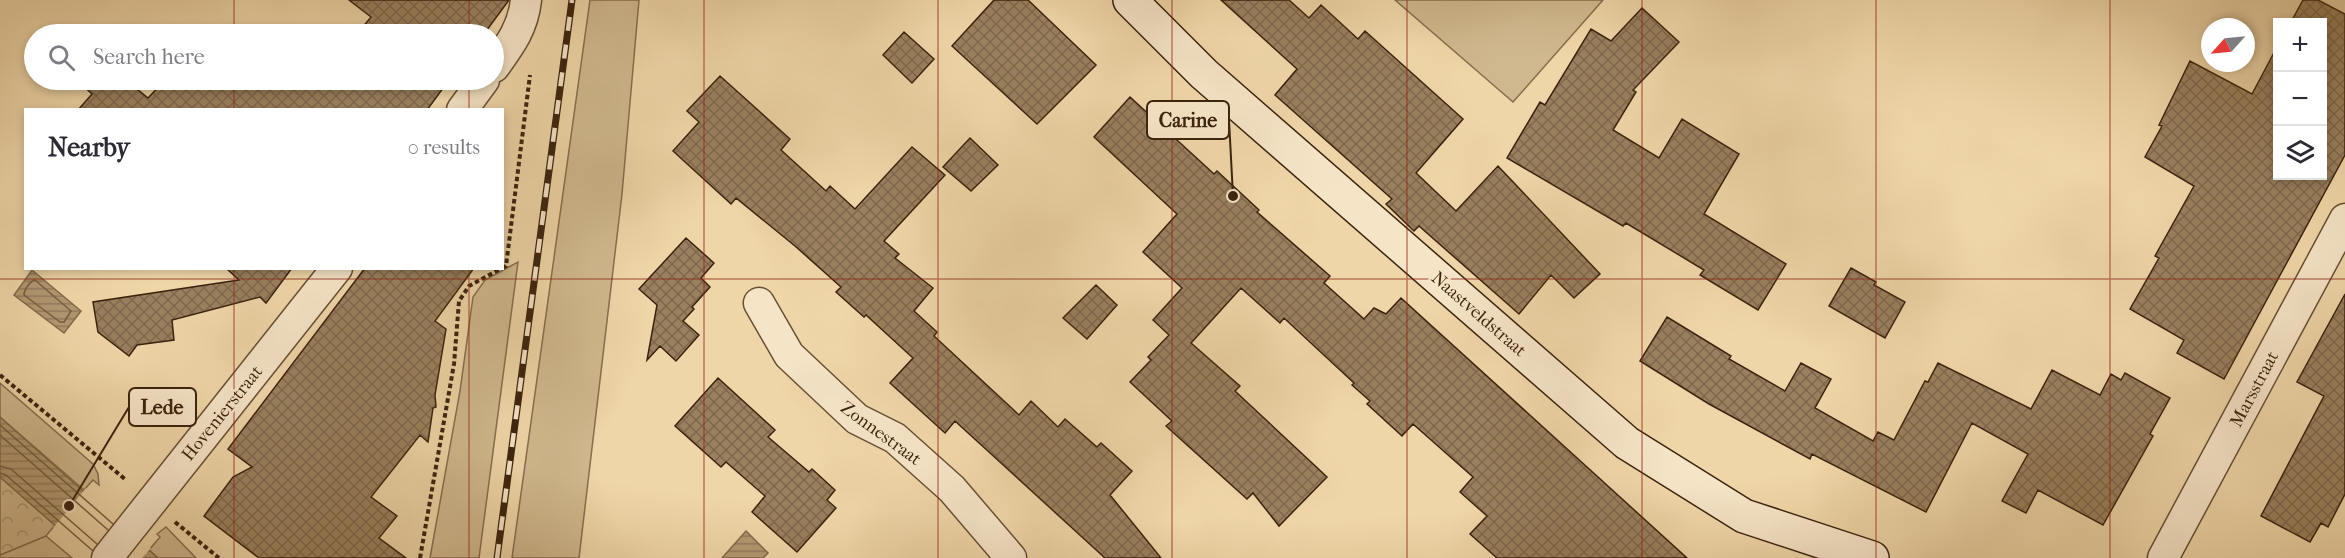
<!DOCTYPE html>
<html lang="en">
<head>
<meta charset="utf-8">
<style>
	body { margin:0; font-family:"IM FELL French Canon",serif; background:#f7f7f7; color:#2b2b33 }
	.controls { position:absolute; right:18px; top:18px; display:grid; overflow:hidden; border-radius:0px; box-shadow:0 3px 9px #0003 }
	.controls button { width:54px; height:54px; display:grid; place-items:center; padding:0; border:0; border-bottom:2px solid #e1e1e2; background:#fff; color:#2b2b33; font:30px sans-serif }
	.compass { position:absolute; left:2201px; top:18px; width:54px; height:54px; border-radius:50%; background:#fff; box-shadow:0 3px 9px #0003; rotate:243deg }
	.list { margin:0; padding:0; list-style:none }
	h2 { display:flex; justify-content:space-between; align-items:center; height:78px; margin:0; padding:0 24px; font-size:26px }
	h2 small { font-size:20px; font-weight:400; color:#7c7c81 }
	.icon { flex:none; width:33px; height:33px; fill:none; stroke:currentColor; stroke-width:2; stroke-linecap:round; stroke-linejoin:round }
	.map { position:relative; flex:none; width:2345px; height:558px; overflow:hidden }
	.search { position:absolute; background:#fff; box-shadow:0 3px 9px #0003; left:24px; top:24px; width:480px; height:66px; display:flex; align-items:center; gap:15px; box-sizing:border-box; padding:0 21px; border-radius:33px; color:#7c7c81; font-size:22px }
	.panel { position:absolute; background:#fff; box-shadow:0 3px 9px #0003; left:24px; top:108px; width:480px; height:162px; border-radius:0px }
	.map>svg:first-child { display:block }
	.grass { fill:#d0b88e; stroke:#866e4e; stroke-width:1.5 }
	.forest { fill:url(#forest-crowns); stroke:#866e4e; stroke-width:1.5 }
	.water { fill:url(#water-rules); stroke:#826a4a; stroke-width:1.5 }
	.pier { fill:#efd6a8 }
	.lines { fill:none; stroke-linecap:round; stroke-linejoin:round }
	.shore { stroke:#765e40; stroke-width:1.5 }
	.building { fill:url(#building-cross-hatch); stroke:#3b230d; stroke-width:1.5 }
	.street-casing { stroke:#685034; stroke-width:33 }
	.secondary-casing { stroke:#3b230d; stroke-width:36 }
	.path { stroke:#3b230d; stroke-width:4; stroke-dasharray:4.5 3; stroke-linecap:butt }
	.street { stroke:#f5e4c6; stroke-width:30 }
	.secondary { stroke:#f5e4c6; stroke-width:33 }
	.rail-casing { stroke:#3b230d; stroke-width:7 }
	.rail { stroke:#f5e4c6; stroke-width:4.5; stroke-dasharray:14; stroke-linecap:butt }
	.grid { fill:none; stroke:#8f2418; stroke-width:1.5; stroke-opacity:0.55 }
	.labels { text-anchor:middle; stroke-width:5; stroke-linejoin:round; paint-order:stroke }
	.street-label { font-size:18px; fill:#3b230d; stroke:#f5e4c6 }
	.leader { fill:none; stroke:#3b230d; stroke-width:2 }
	.callout-dot { fill:#3b230d; stroke:#f5e4c6; stroke-width:2 }
	.callout { fill:#f5e4c6; stroke:#3b230d; stroke-width:2 }
	.callout-label { font-size:20px; text-anchor:middle; font-weight:bold; fill:#3b230d }
</style>
</head>
<body>
<div class="map">
<svg width="2345" height="558" viewBox="0 0 2345 558">
	<defs>
		<pattern id="forest-crowns" width="20" height="18" patternUnits="userSpaceOnUse" patternTransform="scale(1.5)"><rect width="20" height="18" fill="#d0b88e"/><path d="M2 6a3 3 0 1 1 6 0M12 15a3 3 0 1 1 6 0" fill="none" stroke="#aa9572"/></pattern>
		<pattern id="water-rules" width="6" height="5" patternUnits="userSpaceOnUse" patternTransform="scale(1.5)"><rect width="6" height="5" fill="#b29973"/><path d="M0 2.5h6" fill="none" stroke="#927c5d"/></pattern>
		<pattern id="building-cross-hatch" width="8" height="8" patternUnits="userSpaceOnUse" patternTransform="scale(1.5)"><rect width="8" height="8" fill="#99805e"/><path d="M0 0l8 8M0 8l8-8" fill="none" stroke="#7e684c"/></pattern>
	</defs>
	<rect width="100%" height="100%" fill="#efd6a8"/>
	<filter id="stains"><feTurbulence type="fractalNoise" baseFrequency=".00333" numOctaves="4"/><feColorMatrix values="0 0 0 0 .2 0 0 0 0 .09 0 0 0 0 .02 0 0 0 .5 -.17"/></filter>
	<radialGradient id="worn" r=".72"><stop offset=".6" stop-color="#630" stop-opacity="0"/><stop offset="1" stop-color="#630" stop-opacity=".3"/></radialGradient>
	<path class="grass" d="M590 0H639L622 194 579 558H512Z
		M1395 0H1603L1513 102Z
		M518 262 479 558H430L460 391 473 297 485 280Z
		M0 383 93 464 98 474 99 485 93 480 84 490 0 417Z
		M166 527 196 558H158L149 550 160 537 157 534Z
		M46 536 72 558H0V555Z"/>
	<path class="forest" d="M0 477 55 525 46 536 0 555Z"/>
	<path class="water" d="M32 270 81 311 64 333 14 295Z
		M0 417 158 558H92L0 477Z
		M746 531 768 553 763 558H722Z"/>
	<path class="pier" d="M86 488 151 548 142 558H87L53 528Z"/>
	<g class="lines">
		<path class="shore" d="M35 280 71 311 64 322H60L24 295C24 290 30 281 35 280Z
			M0 425 113 524
			M0 435 108 530
			M0 466 11 469 97 544
			M0 473 6 475 93 551"/>
	</g>
	<path class="building" d="M349 0H509L484 34H357L371 17Z
		M994 0H1028L1096 65 1037 124 952 46Z
		M1221 0H1289L1309 18 1321 5 1358 39 1365 31 1463 119 1416 173 1456 211 1498 166 1600 274 1574 298 1551 275 1519 314 1419 226 1414 231 1386 204 1392 199 1275 95 1297 69Z
		M2303 0H2318L2345 14V155L2224 379 2177 353 2184 340 2130 309 2159 258 2155 256 2194 186 2145 157 2162 126 2159 125 2190 61 2252 94 2277 47V176H2322V22H2291Z
		M1642 8 1679 42 1633 90 1636 92 1613 130 1659 158 1682 119 1739 154 1704 214 1786 264 1758 310 1700 275 1704 270 1626 223 1623 226 1507 158 1540 102 1545 105 1591 29 1611 41Z
		M904 32 934 59 912 83 883 55Z
		M720 76 790 139 781 150 826 191 830 186 855 209 912 147 945 175 884 241 899 254 895 258 933 288 914 311 937 332 934 336 1019 415 1031 401 1058 427 1065 419 1097 447 1101 443 1132 471 1110 495 1161 558H1105L955 421 945 433 890 383 913 358 866 315 864 317 836 292 841 287 795 246 736 198 731 204 673 151 699 122 687 111Z
		M77 80H126L148 98 165 80H449L427 110H78L92 94Z
		M1130 97 1214 174 1217 171 1259 210 1257 212 1330 276 1324 283 1364 319 1374 308 1386 314 1401 298 1687 558H1497L1470 534 1487 516 1460 492 1473 477 1413 424 1402 436 1367 404 1370 401 1352 385 1354 383 1284 318 1280 323 1241 288 1191 343 1240 386 1235 391 1327 477 1279 526 1253 493 1247 499 1166 426 1172 421 1130 382 1151 360 1148 357 1169 335 1153 320 1182 288 1143 252 1177 214 1094 137Z
		M970 138 998 165 971 191 943 167Z
		M686 238 714 263 701 278 710 287 692 307 694 309 683 321 699 335 676 361 660 346 647 360 657 305 639 289Z
		M226 268H292L266 303 260 297 172 320 174 340 137 345 129 356 98 332 93 302 239 280Z
		M365 268H474L435 321 446 329 435 395 436 407 433 408 428 442 420 435 371 497 397 516 379 538 406 558H259L204 516 233 477 252 467 228 449Z
		M1851 268 1876 282 1874 285 1905 302 1885 338 1829 306Z
		M1096 285 1117 305 1087 339 1063 318Z
		M2345 294V494L2328 527 2321 523 2310 542 2261 516 2324 396 2297 382Z
		M1667 317 1731 356 1729 359 1785 391 1801 363 1831 379 1815 408 1873 441 1878 432 1894 440 1925 381 1928 382 1938 363 2031 409 2052 370 2100 395 2111 374 2121 380 2125 373 2170 398 2150 434 2153 436 2103 525 2038 490 2026 513 2002 501 2028 454 1972 423 1926 512 1812 454 1810 459 1709 404 1640 361Z
		M718 378 775 430 768 437 809 472 812 469 835 490 827 500 836 508 797 552 752 512 765 496 726 462 721 467 675 426Z"/>
	<g class="lines">
		<g class="street-casing">
			<path id="street" d="M494 67C510 45 523 28 526 0
				M462 110 484 80
				M759 303 789 355 857 419 895 438 952 489 1011 558
				M107 558 337 268
				M2163 558 2345 219"/>
		</g>
		<g class="secondary-casing">
			<path id="secondary" d="M1130 0 1204 74 1627 443 1744 516 1872 558"/>
		</g>
		<path class="path" d="M502 268 506 266 530 75
			M0 375 126 480
			M175 522 219 558
			M420 558 454 364 459 301 469 286 502 268"/>
		<use href="#street" class="street"/>
		<use href="#secondary" class="secondary"/>
		<g class="rail-casing">
			<path id="rail" d="M497 558 572 0"/>
		</g>
		<use href="#rail" class="rail"/>
	</g>
	<path class="grid" d="M234 0V34M469 0V34M704 0V558M938 0V558M1172 0V558M1407 0V558M1642 0V558M1876 0V558M2110 0V558M234 80V110M469 80V110M234 268V558M469 268V558M0 279H2345"/>
	<g class="labels">
		<g class="street-label">
			<text transform="translate(1479 314) rotate(41)" y="6">Naastveldstraat</text>
			<text transform="translate(2254 389) rotate(-62)" y="6">Marsstraat</text>
			<text transform="translate(222 413) rotate(-51)" y="6">Hovenierstraat</text>
			<text transform="translate(881 433) rotate(36)" y="6">Zonnestraat</text>
		</g>
	</g>
	<path class="leader" d="M1233 196L1229 120M69 506L129 407"/>
	<g class="callout-dot">
		<circle cx="1233" cy="196" r="6"/>
		<circle cx="69" cy="506" r="6"/>
	</g>
	<g class="callout">
		<rect x="1147" y="101" width="82" height="38" rx="6"/>
		<rect x="129" y="388" width="67" height="38" rx="6"/>
	</g>
	<g class="callout-label">
		<text x="1188" y="127">Carine</text>
		<text x="162" y="414">Lede</text>
	</g>
	<rect width="100%" height="100%" filter="url(#stains)"/>
	<rect width="100%" height="100%" fill="url(#worn)"/>
</svg>
<div class="controls">
<button>+</button>
<button>−</button>
<button><svg class="icon" aria-label="layers" viewBox="0 0 24 24"><path d="M12 4l9 5-9 5-9-5zM3 14l9 5 9-5"/></svg></button>
</div>
<svg class="compass" viewBox="-18 -18 36 36"><path d="M0-13l5 13h-10z" fill="#e53935"/><path d="M0 13l5-13h-10z" fill="#7c7c81"/></svg>
<div class="search"><svg class="icon" aria-label="search" viewBox="0 0 24 24"><circle cx="10" cy="10" r="6"/><path d="M15 15l6 6"/></svg>Search here</div>
<section class="panel">
<h2>Nearby<small>0 results</small></h2>
<ul class="list">
</ul>
</section>
</div>
</body>
</html>
